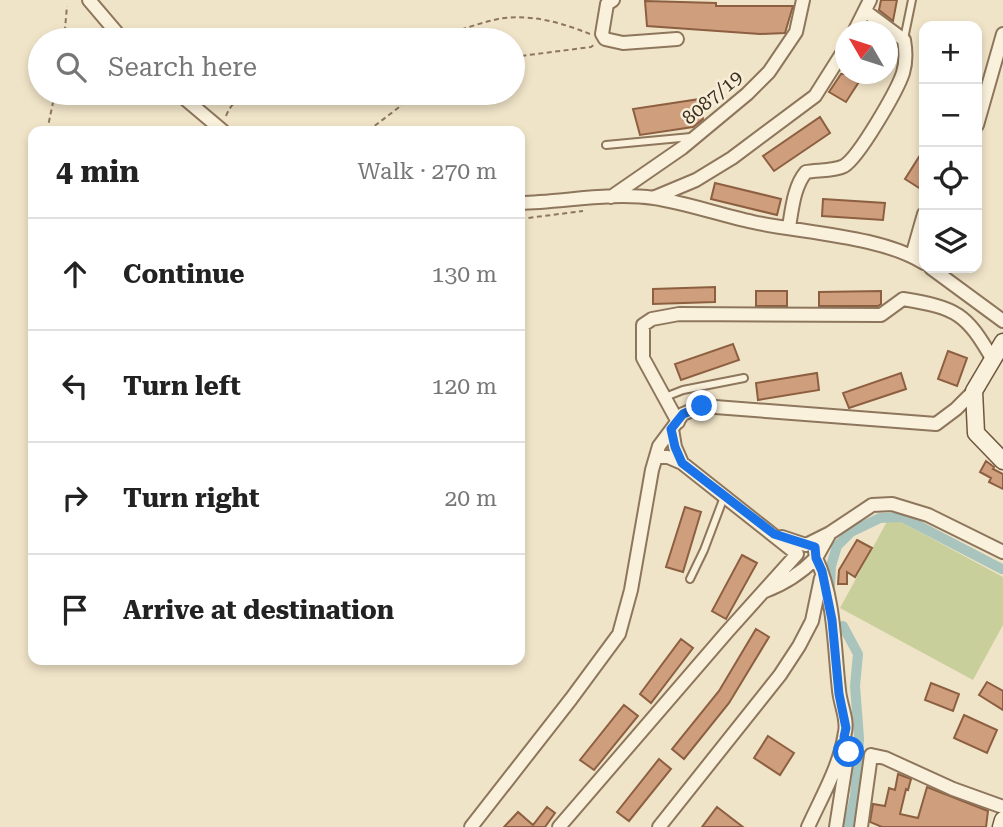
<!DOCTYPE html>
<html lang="en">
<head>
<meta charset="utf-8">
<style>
	body { margin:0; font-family:"Roboto Serif",serif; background:#f2f2f2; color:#222 }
	.controls { position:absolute; right:21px; top:21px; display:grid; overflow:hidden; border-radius:14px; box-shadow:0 4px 10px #0003 }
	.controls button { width:63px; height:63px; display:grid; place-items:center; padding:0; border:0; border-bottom:2px solid #e0e0e0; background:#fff; color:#222; font:35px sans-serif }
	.compass { position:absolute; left:835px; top:21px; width:63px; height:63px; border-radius:50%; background:#fff; box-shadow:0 4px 10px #0003; rotate:309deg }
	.stop { position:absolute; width:21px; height:21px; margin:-16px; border:5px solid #1a73e8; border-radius:50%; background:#fff }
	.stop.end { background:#1a73e8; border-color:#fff; box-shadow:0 2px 7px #0008 }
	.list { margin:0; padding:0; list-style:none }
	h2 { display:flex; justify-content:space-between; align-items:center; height:91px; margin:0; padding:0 28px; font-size:30px }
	h2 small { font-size:23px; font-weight:400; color:#767676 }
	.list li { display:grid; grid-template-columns:46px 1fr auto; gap:21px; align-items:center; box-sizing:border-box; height:112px; padding:0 28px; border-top:2px solid #e0e0e0 }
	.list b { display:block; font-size:26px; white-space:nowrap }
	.list em { font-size:23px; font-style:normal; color:#767676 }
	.icon { flex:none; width:38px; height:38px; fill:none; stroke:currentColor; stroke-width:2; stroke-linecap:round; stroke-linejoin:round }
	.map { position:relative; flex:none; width:1003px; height:827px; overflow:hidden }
	.search { position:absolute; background:#fff; box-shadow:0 4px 10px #0003; left:28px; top:28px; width:497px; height:77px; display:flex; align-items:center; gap:18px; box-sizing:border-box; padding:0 24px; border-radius:38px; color:#767676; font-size:26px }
	.panel { position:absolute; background:#fff; box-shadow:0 4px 10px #0003; left:28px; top:126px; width:497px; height:539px; border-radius:14px }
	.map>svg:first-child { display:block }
	.green { fill:#c9cf9b }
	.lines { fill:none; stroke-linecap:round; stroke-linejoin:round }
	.canal { stroke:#a9c4bc; stroke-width:10 }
	.building { fill:#cf9f7d; stroke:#8d5f41; stroke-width:2 }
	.lane-casing { stroke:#8d765c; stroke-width:10 }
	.street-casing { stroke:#8d765c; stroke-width:16 }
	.secondary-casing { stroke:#6f573f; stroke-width:19 }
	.path { stroke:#8d765c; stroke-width:2; stroke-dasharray:5 3.5; stroke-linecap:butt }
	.lane { stroke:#faf1dc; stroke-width:6 }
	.street { stroke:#faf1dc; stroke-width:12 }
	.secondary { stroke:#faf1dc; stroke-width:16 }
	.route { stroke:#1a73e8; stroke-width:9 }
	.labels { text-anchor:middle; stroke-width:5; stroke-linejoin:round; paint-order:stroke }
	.street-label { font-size:19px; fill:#3d2e20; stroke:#f7eed8 }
</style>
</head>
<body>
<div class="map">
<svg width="1003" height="827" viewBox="0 0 1003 827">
	<rect width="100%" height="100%" fill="#f0e4c8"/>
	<path class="green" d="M890 516 1003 577V625L973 680 840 608Z"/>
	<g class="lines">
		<path class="canal" d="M830 587 831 566 837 546 851 532 880 518 902 517 1002 569
			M843 626 858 654 855 686 859 738 858 760 855 796 848 827"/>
	</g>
	<path class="building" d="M881 0H897L893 21 879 10Z
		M645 1 716 3V6H793L785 33 760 34 647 26Z
		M841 74H864L846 102 829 92Z
		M700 99 703 119 693 127 640 135 633 109Z
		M820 117 830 133 774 171 763 156Z
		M924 149V191L905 179Z
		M715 183 781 199 777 215 711 199Z
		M823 199 885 203 883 220 822 216Z
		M715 287V302L653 304V289Z
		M756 291H787V306H756Z
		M881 291V304L878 306H819V292Z
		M733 344 739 360 681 380 675 364Z
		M948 351 967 358 957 386 938 379Z
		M817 373 819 390 758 400 756 383Z
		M901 373 906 389 849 408 843 393Z
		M986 461 994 467 993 469 1003 474V489L989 482 991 478 980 472Z
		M685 507 701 512 683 572 666 567Z
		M857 540 872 548 855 577 847 572V584H838L839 570Z
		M742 555 757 563 726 619 712 611Z
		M756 629 769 637 729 703 684 759 672 749 719 691Z
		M681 639 693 648 651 703 640 694Z
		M987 682 1003 691V710L979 695Z
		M931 683 959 694 953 711 925 700Z
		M624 705 638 716 594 770 580 760Z
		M964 715 997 730 987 753 954 738Z
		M768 736 794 753 780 775 754 758Z
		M659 759 671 769 629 821 617 812Z
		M898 774 911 779 908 790 906 789 900 814 918 818 927 787 988 811 986 827H882L870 822 873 804 885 806 889 788 895 790Z
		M547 807 555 813 545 827H504L518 812 533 825Z
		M717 807 743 827H702Z"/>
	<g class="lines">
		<g class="lane-casing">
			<path id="lane" d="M904 39 912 0
				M606 145 691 137
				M665 397 683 390 744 378
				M690 579 704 550 724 497"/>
		</g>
		<g class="street-casing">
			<path id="street" d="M89 0 123 40
				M613 0 607 4 602 34 605 39 623 43 677 39
				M854 32 870 0
				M178 93 223 131
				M977 125 1003 34
				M611 197 682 148 747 94 769 72 796 32 803 0
				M653 198 696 180 732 158 815 96 846 47
				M520 203C564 202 610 192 654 198 687 203 720 215 753 222 804 233 881 236 924 263
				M789 227C792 209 794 186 806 172 816 170 835 171 844 166 859 157 897 91 903 73 906 63 906 51 904 40L865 11
				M912 256 924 214
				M931 268 1003 321
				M678 422 643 358V325L652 319 679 314 881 315 903 299C957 308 966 313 993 360
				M672 429 675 447 682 463
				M782 537 806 545 830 533 872 505 892 504 928 515 1003 552
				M765 591C784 584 801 573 816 558L815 551
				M471 827 571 699 619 634 631 590 652 470 659 446 683 414 702 406 936 424 956 409 978 387
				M559 827 727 632 797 554 682 463 668 457H656
				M659 827 780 675 799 646 812 621 821 578
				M808 827C822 796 840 766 845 732 848 719 840 704 839 690 834 647 835 598 816 558L830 533
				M836 827 848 751
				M861 827 871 755 885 758 953 789 1003 807"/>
		</g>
		<g class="secondary-casing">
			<path id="secondary" d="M1003 342 974 391 976 433 1003 461
				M1001 827 1003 820"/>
		</g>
		<path class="path" d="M64 40 67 6
			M429 40C452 33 475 24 498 19 528 13 563 23 590 34
			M513 57 591 47 595 44
			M226 116C231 103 239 98 252 93
			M47 131 55 93
			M368 131 398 108 413 93
			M520 219 583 211"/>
		<use href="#lane" class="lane"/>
		<use href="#street" class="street"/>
		<use href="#secondary" class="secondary"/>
	</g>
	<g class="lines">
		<path class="route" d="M702 406 683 414 671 429 675 447 682 463 774 534 815 547 816 558 822 571 832 620 839 694 846 728 844 737 849 752"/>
	</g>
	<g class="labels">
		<g class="street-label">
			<text transform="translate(712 97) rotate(-40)" y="7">8087/19</text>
		</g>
	</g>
</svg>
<div class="controls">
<button>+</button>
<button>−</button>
<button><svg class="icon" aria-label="locate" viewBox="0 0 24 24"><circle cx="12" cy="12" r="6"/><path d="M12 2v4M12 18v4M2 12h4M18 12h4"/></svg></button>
<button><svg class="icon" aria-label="layers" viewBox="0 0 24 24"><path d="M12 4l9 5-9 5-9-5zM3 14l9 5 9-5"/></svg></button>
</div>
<svg class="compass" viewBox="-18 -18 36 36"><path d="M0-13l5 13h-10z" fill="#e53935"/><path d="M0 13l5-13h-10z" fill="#767676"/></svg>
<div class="stop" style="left:849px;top:752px"></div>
<div class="stop end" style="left:702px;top:406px"></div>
<div class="search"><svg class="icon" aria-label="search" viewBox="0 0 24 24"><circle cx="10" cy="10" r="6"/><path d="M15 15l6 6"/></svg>Search here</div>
<section class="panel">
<h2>4 min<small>Walk · 270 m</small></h2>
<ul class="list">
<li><svg class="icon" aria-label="ahead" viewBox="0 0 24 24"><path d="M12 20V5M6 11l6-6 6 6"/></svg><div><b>Continue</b></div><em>130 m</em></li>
<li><svg class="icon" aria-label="left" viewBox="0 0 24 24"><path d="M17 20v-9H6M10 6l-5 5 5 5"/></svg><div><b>Turn left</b></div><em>120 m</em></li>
<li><svg class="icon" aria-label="right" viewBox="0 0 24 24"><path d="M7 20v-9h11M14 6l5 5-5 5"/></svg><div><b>Turn right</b></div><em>20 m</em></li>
<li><svg class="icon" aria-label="arrive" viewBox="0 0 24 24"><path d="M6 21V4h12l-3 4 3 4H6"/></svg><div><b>Arrive at destination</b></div></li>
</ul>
</section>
</div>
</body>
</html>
